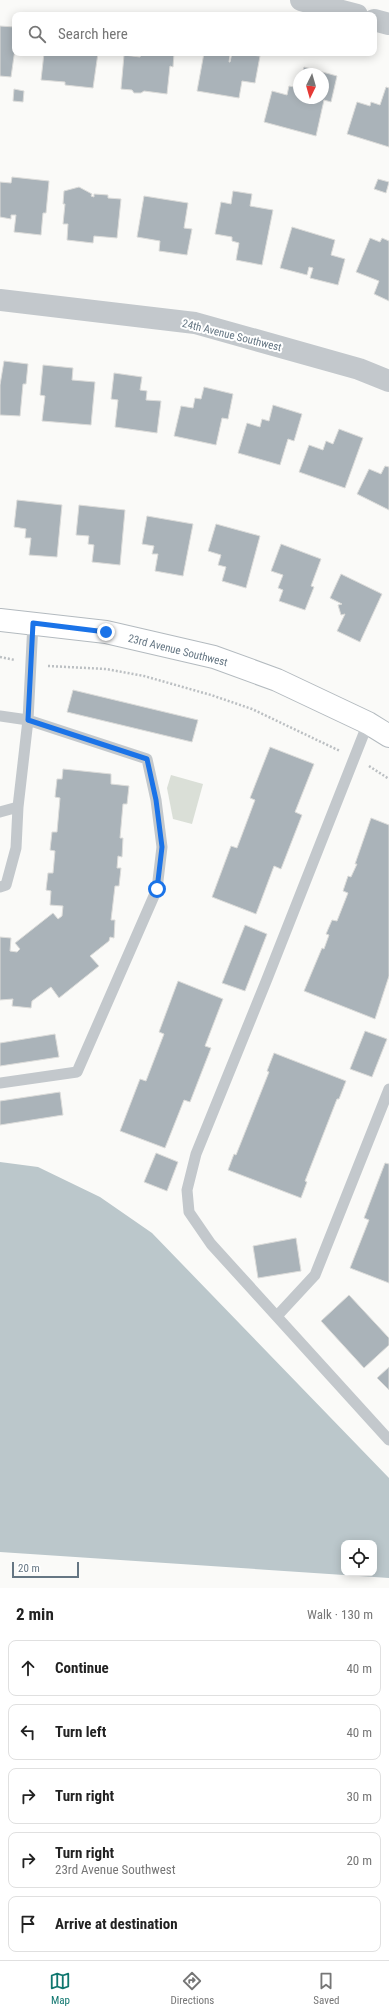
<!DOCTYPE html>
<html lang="en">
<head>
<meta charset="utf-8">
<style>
	body { margin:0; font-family:"Roboto Condensed",sans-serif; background:#f2f2f2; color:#222 }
	.controls { position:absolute; right:12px; bottom:12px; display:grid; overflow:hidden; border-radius:8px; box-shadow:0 2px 10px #0003 }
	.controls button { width:36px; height:36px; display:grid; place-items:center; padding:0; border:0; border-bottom:1px solid #e0e0e0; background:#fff; color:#222; font:20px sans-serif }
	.compass { position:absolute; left:293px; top:68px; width:36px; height:36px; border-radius:50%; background:#fff; box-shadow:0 2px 10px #0003; rotate:185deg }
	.scale { position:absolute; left:12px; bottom:10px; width:67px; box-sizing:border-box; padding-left:4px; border:2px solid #657683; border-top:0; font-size:11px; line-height:14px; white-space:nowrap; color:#657683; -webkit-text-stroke:3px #fff; paint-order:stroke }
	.stop { position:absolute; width:12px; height:12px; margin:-9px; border:3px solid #1a73e8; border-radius:50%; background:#fff }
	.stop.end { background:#1a73e8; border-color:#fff; box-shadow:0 1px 4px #0008 }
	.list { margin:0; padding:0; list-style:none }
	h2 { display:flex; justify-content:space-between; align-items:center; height:52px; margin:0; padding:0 16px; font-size:17px }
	h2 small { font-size:13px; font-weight:400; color:#767676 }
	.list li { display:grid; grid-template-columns:26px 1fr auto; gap:12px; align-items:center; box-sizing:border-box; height:56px; margin:0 8px 8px; padding:0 8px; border:1px solid #e0e0e0; border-radius:8px }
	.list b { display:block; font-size:15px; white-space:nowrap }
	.list p { margin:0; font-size:13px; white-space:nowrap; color:#767676 }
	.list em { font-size:13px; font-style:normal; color:#767676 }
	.icon { flex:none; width:22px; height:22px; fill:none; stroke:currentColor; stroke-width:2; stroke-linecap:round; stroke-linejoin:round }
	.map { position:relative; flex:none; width:389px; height:1588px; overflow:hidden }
	.search { position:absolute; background:#fff; box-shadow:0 2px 10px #0003; left:12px; right:12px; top:12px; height:44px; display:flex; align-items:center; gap:10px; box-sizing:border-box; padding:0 14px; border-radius:8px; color:#767676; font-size:15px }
	.sheet { height:372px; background:#fff }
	nav { display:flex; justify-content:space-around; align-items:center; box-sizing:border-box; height:56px; border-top:1px solid #e0e0e0; background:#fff; font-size:11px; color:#767676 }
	nav a { display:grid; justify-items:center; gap:2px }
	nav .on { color:#0f766e }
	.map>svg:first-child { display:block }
	.green { fill:#dadfd7 }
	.water { fill:#bbc7cb; fill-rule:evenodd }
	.building { fill:#aab3b9; stroke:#dcdcda }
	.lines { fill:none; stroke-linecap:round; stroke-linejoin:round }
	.secondary-casing { stroke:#b3babf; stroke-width:24 }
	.path { stroke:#bbbfc2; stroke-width:2.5; stroke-dasharray:2 2; stroke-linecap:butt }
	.lane { stroke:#c3c8cc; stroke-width:11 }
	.street { stroke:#c3c8cc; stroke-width:22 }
	.secondary { stroke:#fff; stroke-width:22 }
	.route { stroke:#1a73e8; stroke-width:5 }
	.labels { text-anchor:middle; stroke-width:4; stroke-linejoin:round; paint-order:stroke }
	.street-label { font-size:11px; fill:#657683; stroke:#fff }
</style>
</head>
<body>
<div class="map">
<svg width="389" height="1588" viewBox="0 0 389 1588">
	<rect width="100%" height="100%" fill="#fafaf8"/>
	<path class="green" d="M171 775 203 784 192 824 173 819 167 788Z"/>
	<path class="water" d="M0 1162 38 1167 100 1197 152 1233 389 1478V1578L0 1552ZM344 1543H374V1573H344Z"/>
	<path class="building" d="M0 26 15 27V49L11 77 0 76Z
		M44 53H98L93 88 65 85V82L41 80Z
		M146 53H174L173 67 170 66 167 94 144 91 141 93H134L132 90 121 89 124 55 140 57 141 54Z
		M204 53H222L230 55 229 62H230L232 53 260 56 255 83 242 81 239 98 197 91Z
		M304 67 337 76 331 102 324 100 316 136 264 122 272 91 287 95 289 86 299 88V86V98H323V74H302Z
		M386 87 389 88V147L347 134 357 102 370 106 371 102 380 105Z
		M14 89 24 91 23 102 13 101Z
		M12 177 49 181 46 213H43L41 235 14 232 16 215H11V219L0 217V182L11 183Z
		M378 179 389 182 386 193 374 189Z
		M79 187 92 194 91 196 94 197V194L108 195V198L121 199 117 238 94 236 93 243 67 240 68 224H63L65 204H63L64 191Z
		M233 191 252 194 250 206 273 210 262 265 236 260 239 243 232 241V237L215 234 221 202 231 204Z
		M144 196 188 203 184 228 192 229 187 255 159 251 160 241 137 237Z
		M292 227 335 240 331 255 345 259 338 285 310 278 313 268 309 267 307 275 280 268Z
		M370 238 380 242 382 238 389 241V301L374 294 379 281 356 272Z
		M4 361 28 364 26 384H23L20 416 0 415V385Z
		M43 365 73 368 72 380 95 382 91 425 42 421 45 396 40 395Z
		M114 373 142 377 140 390 147 391 146 400 161 401 157 433 115 427 118 400 111 399Z
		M204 387 233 394 228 419 222 418 216 445 174 436 181 406 193 408 195 398 201 399Z
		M273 405 302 414 294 441 288 439 280 465 238 453 247 423 260 427 262 419 269 421Z
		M339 429 363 438 345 488 299 472 309 445 323 450 326 441 333 444Z
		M385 466 389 467V510L357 494 369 469 381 474Z
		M17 500 62 505 57 557 29 555 31 538H25L26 529 14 527Z
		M79 505 125 510 120 565 92 562 94 545 88 544 89 536 76 535Z
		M147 516 193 524 183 576 155 571 158 554H152L154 546 142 544Z
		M216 524 260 536 246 588 222 581 226 567 218 565 221 555 208 551Z
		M281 544 321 559 311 586 314 587 305 610 279 601 283 590 278 588 283 575 271 571Z
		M341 574 382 594 360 642 337 631 345 614 341 615 338 605 342 604 330 598Z
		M73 690 198 720 192 742 67 712Z
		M270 747 314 764 295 812 302 815 281 869 274 866 256 914 212 897 231 846 237 848 255 800 250 798Z
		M63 769 111 774V784L129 786 127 804H123L120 838H123L122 857 118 856 117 868H121L119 886H115L111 920H115L114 938 110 937 109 941 90 956 99 966 59 998 51 987 32 1001 31 1008 12 1006 13 999 0 1000V937L11 938 10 951 17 952 20 949 15 943 53 913 58 919 62 916 63 906 50 905 51 891 46 890 48 873H53L55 851 50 850 52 832H57L60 798 55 797 57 779H62Z
		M371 818 389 825V976L375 1019 304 991 322 948 324 949 329 935 326 934 332 920 337 921 348 893 343 891 348 876 351 877 357 864H355Z
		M245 925 267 934 245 991 222 983Z
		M178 981 223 999 205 1046 211 1048 190 1102 184 1100 165 1148 120 1131 140 1079 146 1081 164 1034 159 1032Z
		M365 1031 387 1039 372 1077 350 1069Z
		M55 1034 59 1057 0 1066V1043Z
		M274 1053 346 1081 339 1099H337L305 1181 307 1182 301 1198 228 1170 234 1154 236 1155 269 1072 267 1071Z
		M60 1092 63 1115 0 1125V1101Z
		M156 1153 178 1162 167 1191 144 1182Z
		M385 1163 389 1164V1283L350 1268 369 1220 364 1218Z
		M296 1238 301 1271 258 1278 253 1246Z
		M349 1295 389 1338V1345L364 1368 321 1321Z
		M389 1367V1390L377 1378Z"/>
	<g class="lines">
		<g class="secondary-casing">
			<path id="secondary" d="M0 620 106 632 214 657 277 680 368 723 389 736"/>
		</g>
		<path class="path" d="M0 657 15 660
			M48 666 106 669 144 676 211 695 252 709 340 751
			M369 766 389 779"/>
		<path class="lane" d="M0 716 28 720 147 759 156 800 162 847 157 889 77 1072 0 1083
			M368 723 267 979 196 1154 187 1190 189 1212 211 1244 389 1440
			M18 807 28 720 33 623
			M0 812 18 807 16 848 6 885 0 887
			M277 1316 315 1275 389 1089"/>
		<path class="street" d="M301 0 357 15
			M374 20 389 24
			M0 300 195 323 359 369 389 381"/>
		<use href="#secondary" class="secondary"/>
	</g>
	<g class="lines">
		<path class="route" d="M106 632 33 623 28 720 147 759 156 800 162 847 157 889"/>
	</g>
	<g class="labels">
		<g class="street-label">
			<text transform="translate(232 335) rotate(14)" y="4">24th Avenue Southwest</text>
			<text transform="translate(178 650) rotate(14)" y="4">23rd Avenue Southwest</text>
		</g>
	</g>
</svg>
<div class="controls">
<button><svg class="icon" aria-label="locate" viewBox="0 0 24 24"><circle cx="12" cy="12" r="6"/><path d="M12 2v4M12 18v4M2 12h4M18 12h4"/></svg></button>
</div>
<svg class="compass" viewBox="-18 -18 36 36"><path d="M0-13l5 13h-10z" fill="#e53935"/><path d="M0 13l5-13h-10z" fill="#767676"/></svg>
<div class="scale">20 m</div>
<div class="stop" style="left:157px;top:889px"></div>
<div class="stop end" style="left:106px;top:632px"></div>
<div class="search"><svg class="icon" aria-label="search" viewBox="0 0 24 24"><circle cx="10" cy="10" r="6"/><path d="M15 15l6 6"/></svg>Search here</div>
</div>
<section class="sheet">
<h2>2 min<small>Walk · 130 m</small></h2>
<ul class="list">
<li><svg class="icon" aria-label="ahead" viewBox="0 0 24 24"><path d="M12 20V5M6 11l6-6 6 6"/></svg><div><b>Continue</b></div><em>40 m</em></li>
<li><svg class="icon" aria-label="left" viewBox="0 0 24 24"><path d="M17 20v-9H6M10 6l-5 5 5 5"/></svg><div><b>Turn left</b></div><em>40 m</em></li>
<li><svg class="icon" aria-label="right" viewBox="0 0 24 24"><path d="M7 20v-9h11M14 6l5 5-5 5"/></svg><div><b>Turn right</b></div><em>30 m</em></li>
<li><svg class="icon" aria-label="right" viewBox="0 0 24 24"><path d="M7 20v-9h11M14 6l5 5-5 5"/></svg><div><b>Turn right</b><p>23rd Avenue Southwest</p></div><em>20 m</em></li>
<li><svg class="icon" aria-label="arrive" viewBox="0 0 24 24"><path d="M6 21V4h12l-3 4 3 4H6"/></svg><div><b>Arrive at destination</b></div></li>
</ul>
</section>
<nav>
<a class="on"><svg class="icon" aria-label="map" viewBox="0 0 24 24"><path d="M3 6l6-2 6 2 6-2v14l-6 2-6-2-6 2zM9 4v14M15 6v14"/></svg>Map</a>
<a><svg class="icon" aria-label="directions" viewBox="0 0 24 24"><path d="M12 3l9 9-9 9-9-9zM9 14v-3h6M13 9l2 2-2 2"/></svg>Directions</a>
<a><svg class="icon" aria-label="saved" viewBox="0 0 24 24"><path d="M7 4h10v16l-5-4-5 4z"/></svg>Saved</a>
</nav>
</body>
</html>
